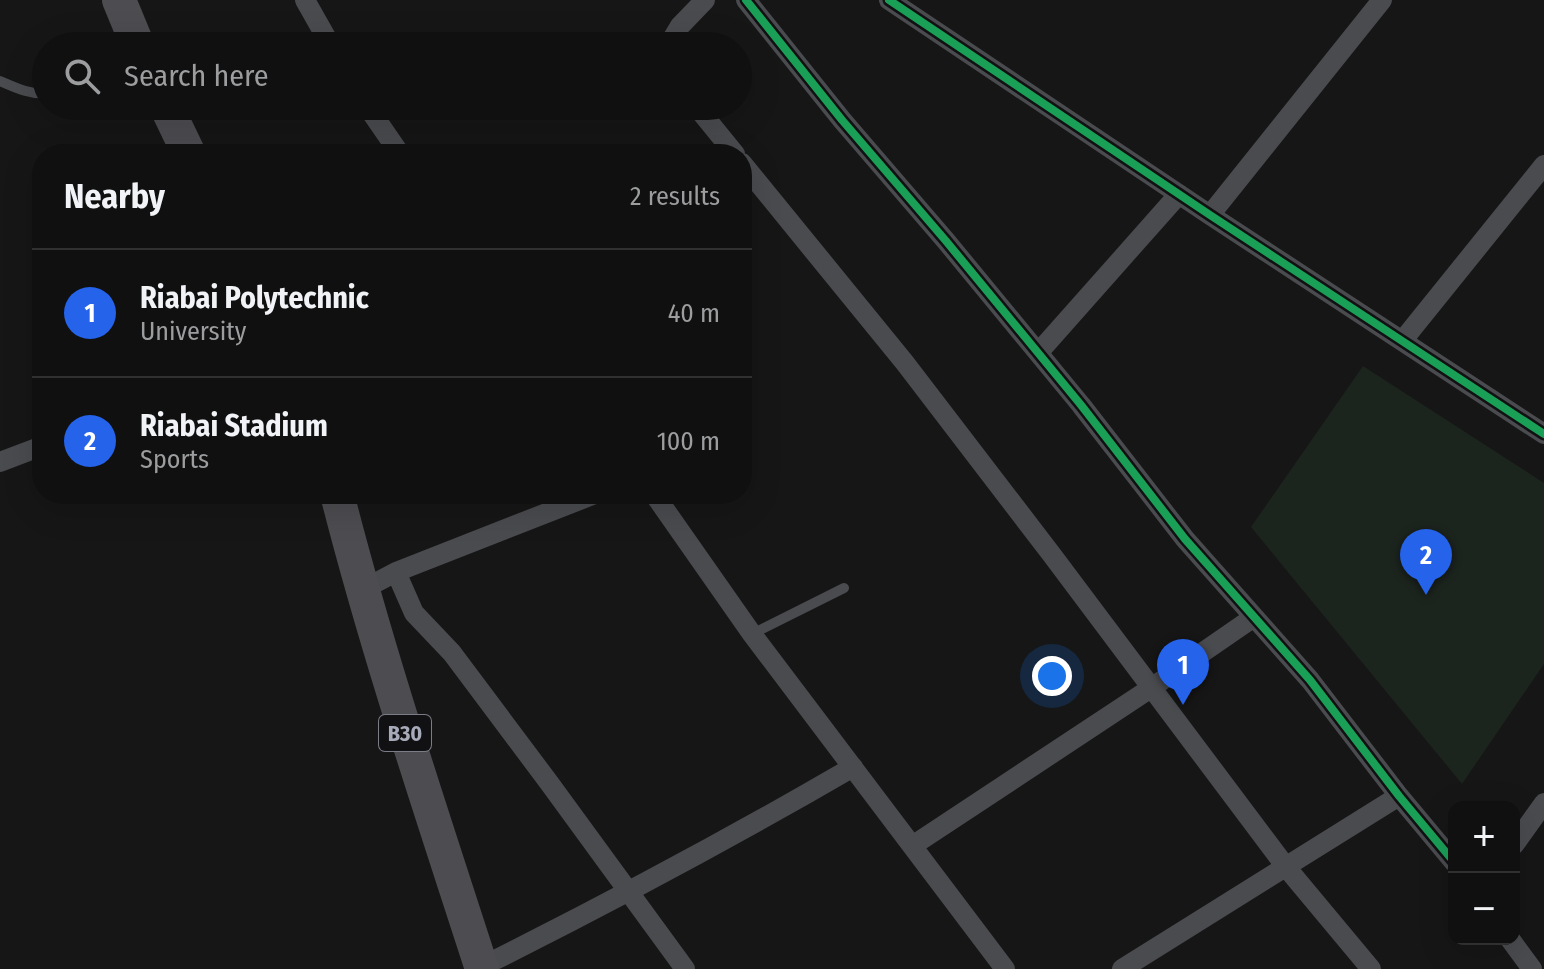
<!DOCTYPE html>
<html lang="en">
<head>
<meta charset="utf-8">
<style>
	body { margin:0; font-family:"Fira Sans Condensed",sans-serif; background:#1e1e1e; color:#f1f3f6 }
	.controls { position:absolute; right:24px; bottom:24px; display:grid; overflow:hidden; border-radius:16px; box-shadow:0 8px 32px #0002 }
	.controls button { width:72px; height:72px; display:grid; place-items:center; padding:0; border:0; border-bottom:2px solid #303030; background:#101010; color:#f1f3f6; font:40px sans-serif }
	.you { position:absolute; left:1052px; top:676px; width:28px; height:28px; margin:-20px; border:6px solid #fff; border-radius:50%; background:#1a73e8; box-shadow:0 0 0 12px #1a73e833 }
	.badge { display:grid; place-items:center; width:52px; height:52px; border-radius:50%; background:#2563eb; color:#fff; font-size:26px; font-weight:700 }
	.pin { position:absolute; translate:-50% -66px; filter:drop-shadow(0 2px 4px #0008) }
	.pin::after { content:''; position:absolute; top:42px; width:28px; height:24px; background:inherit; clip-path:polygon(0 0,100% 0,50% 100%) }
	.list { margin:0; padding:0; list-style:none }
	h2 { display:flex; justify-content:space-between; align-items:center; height:104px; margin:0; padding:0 32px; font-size:34px }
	h2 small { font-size:26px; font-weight:400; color:#9c9d9f }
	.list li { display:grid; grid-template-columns:52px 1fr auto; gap:24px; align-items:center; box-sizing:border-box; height:128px; padding:0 32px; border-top:2px solid #303030 }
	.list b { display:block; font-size:30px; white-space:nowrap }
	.list p { margin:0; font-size:26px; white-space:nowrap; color:#9c9d9f }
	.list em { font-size:26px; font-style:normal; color:#9c9d9f }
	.icon { flex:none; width:44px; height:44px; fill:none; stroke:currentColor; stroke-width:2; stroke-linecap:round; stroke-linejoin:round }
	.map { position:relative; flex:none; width:1544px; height:969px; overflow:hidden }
	.search { position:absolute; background:#101010; box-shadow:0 8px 32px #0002; left:32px; top:32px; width:720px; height:88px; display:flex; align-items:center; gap:20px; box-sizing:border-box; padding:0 28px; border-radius:44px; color:#9c9d9f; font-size:30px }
	.panel { position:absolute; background:#101010; box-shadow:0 8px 32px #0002; left:32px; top:144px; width:720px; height:360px; border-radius:32px }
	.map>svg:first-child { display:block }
	.green { fill:#1c241e }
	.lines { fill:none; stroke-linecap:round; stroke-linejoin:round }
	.service { stroke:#4a4b4f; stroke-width:10 }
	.minor { stroke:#4a4b4f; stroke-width:20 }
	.trunk { stroke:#4d4d51; stroke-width:34 }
	.cycleway-casing { stroke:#111012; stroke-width:13 }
	.cycleway { stroke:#1a9f57; stroke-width:8 }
	.labels { text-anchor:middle; stroke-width:8; stroke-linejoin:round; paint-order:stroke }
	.shield { fill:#111012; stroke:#7a7c86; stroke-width:2 }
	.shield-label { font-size:22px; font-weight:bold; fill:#a7aab8 }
</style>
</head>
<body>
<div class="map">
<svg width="1544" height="969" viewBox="0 0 1544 969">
	<rect width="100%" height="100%" fill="#161616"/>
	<path class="green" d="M1363 366 1544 483V664L1462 784 1251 527Z"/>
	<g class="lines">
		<path class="service" d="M0 81C14 87 30 95 46 93
			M752 634 844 588"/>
		<path class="minor" d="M305 0 331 46
			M746 0 842 120 946 241 1081 405 1185 539 1310 680 1399 796 1454 862
			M889 0 1210 215 1544 434
			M668 46 680 26 705 0
			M367 106 400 154
			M696 106 735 154
			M742 163 905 363 1052 555 1286 867 1371 969
			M1210 215 1382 0
			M1403 340 1544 165
			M1038 353 1179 194
			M0 462 42 446
			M654 494 752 634 1005 969
			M396 572 595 494
			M362 590 396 572 414 613 452 653 550 784 685 969
			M1514 845 1544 803
			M912 846 1151 688 1254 617
			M1510 939 1532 969
			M481 967C607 904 731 838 853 767
			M1122 969 1399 796"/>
		<path class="trunk" d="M119 0 138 46
			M166 106 189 154
			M337 494C378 655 431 811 482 969"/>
		<g class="cycleway-casing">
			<path id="cycleway" d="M746 0 842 120 946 241 1081 405 1185 539 1310 680 1399 796 1454 862
				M889 0 1210 215 1544 434"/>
		</g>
		<use href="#cycleway" class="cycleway"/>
	</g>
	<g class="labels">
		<rect class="shield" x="379" y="715" width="52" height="36" rx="6"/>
		<g class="shield-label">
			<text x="405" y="741">B30</text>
		</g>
	</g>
</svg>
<div class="controls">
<button>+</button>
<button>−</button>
</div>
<div class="you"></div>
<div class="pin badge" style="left:1183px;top:705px">1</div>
<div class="pin badge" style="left:1426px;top:595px">2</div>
<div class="search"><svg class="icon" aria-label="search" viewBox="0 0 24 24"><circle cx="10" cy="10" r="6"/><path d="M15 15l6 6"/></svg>Search here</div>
<section class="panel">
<h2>Nearby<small>2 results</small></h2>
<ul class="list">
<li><span class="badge">1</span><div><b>Riabai Polytechnic</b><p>University</p></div><em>40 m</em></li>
<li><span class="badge">2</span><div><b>Riabai Stadium</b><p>Sports</p></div><em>100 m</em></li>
</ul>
</section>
</div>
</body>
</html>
